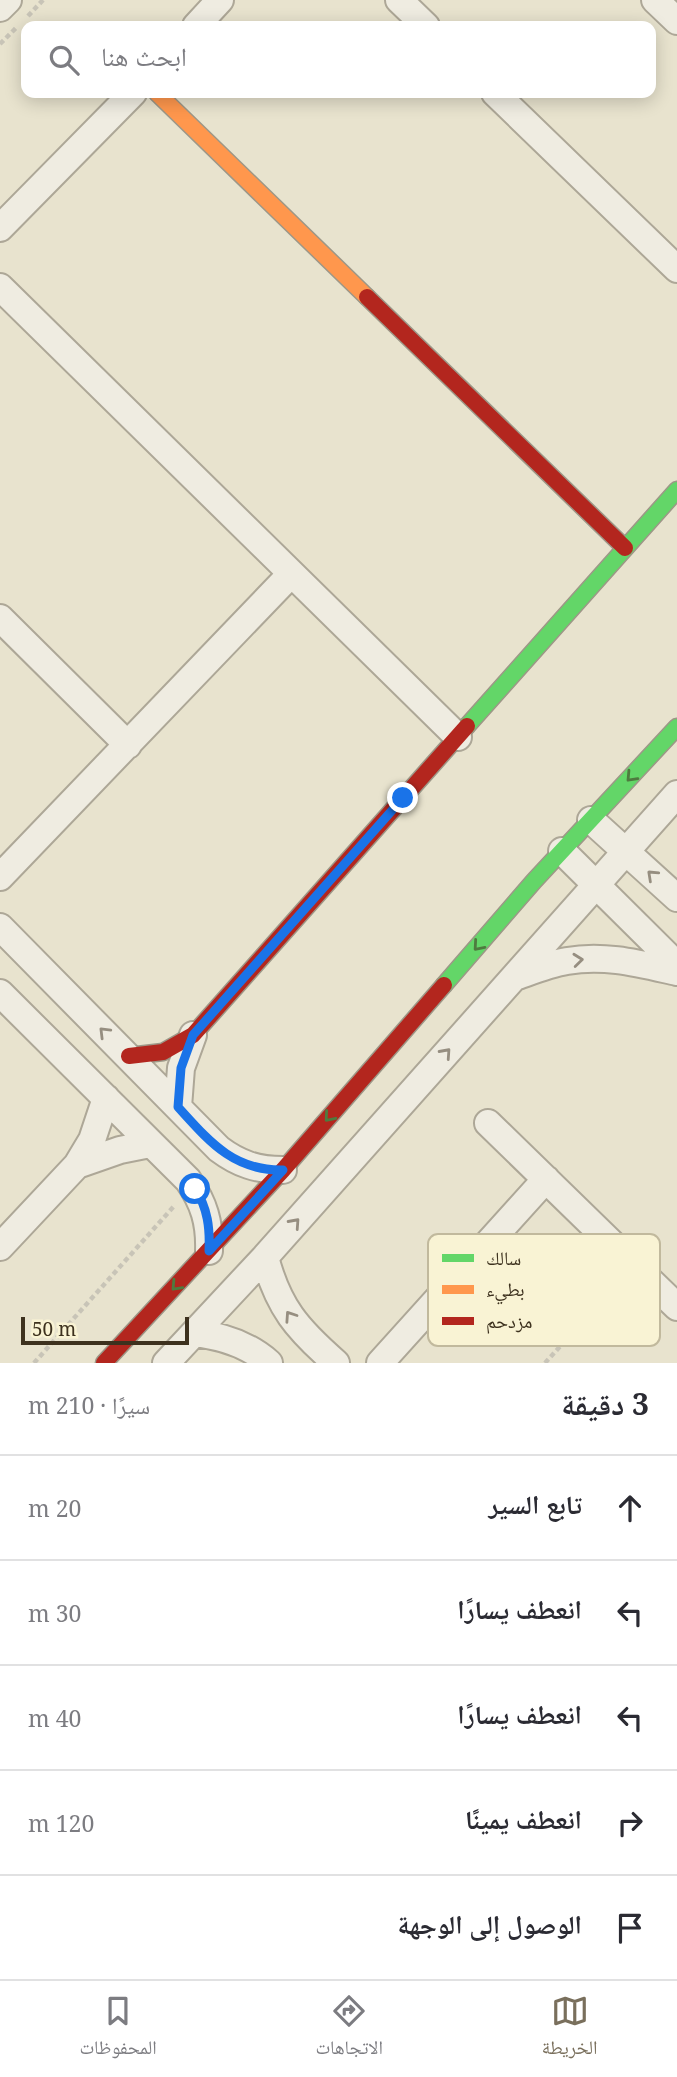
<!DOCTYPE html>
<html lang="ar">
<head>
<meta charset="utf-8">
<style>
	body { margin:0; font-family:"Noto Serif","Noto Naskh Arabic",serif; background:#f7f7f7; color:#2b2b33; direction:rtl }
	.scale { position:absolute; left:21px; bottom:18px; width:168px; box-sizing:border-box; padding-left:7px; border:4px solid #3d311e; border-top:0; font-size:19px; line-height:24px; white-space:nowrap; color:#3d311e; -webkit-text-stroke:5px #f9f3d4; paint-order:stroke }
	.stop { position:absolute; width:21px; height:21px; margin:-16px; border:5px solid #1a73e8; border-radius:50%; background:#fff }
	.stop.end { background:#1a73e8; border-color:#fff; box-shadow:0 2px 7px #0008 }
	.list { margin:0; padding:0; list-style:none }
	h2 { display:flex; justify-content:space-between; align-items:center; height:91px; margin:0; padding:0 28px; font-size:30px }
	h2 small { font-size:23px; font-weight:400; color:#7c7c81 }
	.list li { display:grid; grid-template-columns:46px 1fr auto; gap:21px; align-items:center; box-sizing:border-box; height:105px; padding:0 28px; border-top:2px solid #e1e1e2 }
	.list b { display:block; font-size:26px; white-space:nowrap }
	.list em { font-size:23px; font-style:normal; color:#7c7c81 }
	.icon { flex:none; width:38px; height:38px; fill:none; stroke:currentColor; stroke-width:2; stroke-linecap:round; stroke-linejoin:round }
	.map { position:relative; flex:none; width:677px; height:1363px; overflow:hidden; direction:ltr }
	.search { position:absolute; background:#fff; box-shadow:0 4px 18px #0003; left:21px; right:21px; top:21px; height:77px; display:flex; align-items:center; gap:18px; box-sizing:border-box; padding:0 24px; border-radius:14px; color:#7c7c81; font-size:26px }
	.sheet { height:616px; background:#fff }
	nav { display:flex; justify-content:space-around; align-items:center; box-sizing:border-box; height:98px; border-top:2px solid #e1e1e2; background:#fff; font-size:19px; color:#7c7c81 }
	nav a { display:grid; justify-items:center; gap:4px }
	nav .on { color:#796f5c }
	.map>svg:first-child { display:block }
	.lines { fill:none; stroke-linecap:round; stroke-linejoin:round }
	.street-casing { stroke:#ada797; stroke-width:30 }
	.fast-casing { stroke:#9d9787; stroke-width:19 }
	.slow-casing { stroke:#9d9787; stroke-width:19 }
	.jam-casing { stroke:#9d9787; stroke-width:19 }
	.path { stroke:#c8c4b7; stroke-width:4.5; stroke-dasharray:5 3.5; stroke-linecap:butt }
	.street { stroke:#efece1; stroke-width:26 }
	.fast { stroke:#63d668; stroke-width:16 }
	.slow { stroke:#ff974d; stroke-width:16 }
	.jam { stroke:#b3261e; stroke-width:16 }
	.oneway { stroke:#4e7b3f }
	.oneway2 { stroke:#968e80 }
	.route { stroke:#1a73e8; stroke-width:9 }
	.key { fill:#f9f3d4; stroke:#c1b99d; stroke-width:2 }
	.key-label { font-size:19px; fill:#3d311e }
</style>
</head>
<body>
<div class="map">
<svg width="677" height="1363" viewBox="0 0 677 1363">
	<rect width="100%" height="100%" fill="#e8e3ce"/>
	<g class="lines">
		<g class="street-casing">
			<path id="street" d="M399 0 426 26
				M655 0 677 21
				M0 8 8 0
				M196 26 220 0
				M495 93 677 269
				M0 228 133 93
				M0 287 458 737
				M0 618 128 745
				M591 820 677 898
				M562 851 677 965
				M0 877 291 574
				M0 927 219 1149C239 1164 257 1170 283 1170
				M515 977C532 971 549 964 567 961 605 954 641 964 677 972
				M0 993 188 1180C204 1203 210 1223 209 1251
				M178 1107 181 1068 193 1035
				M488 1123 677 1307
				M77 1165 120 1150 150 1144
				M0 1247 77 1165 92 1140 106 1098
				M265 1257C278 1307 297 1329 336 1363
				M194 1333C222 1336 248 1344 269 1363
				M166 1363 265 1257 677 794
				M380 1363 546 1179"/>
		</g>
		<g class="fast-casing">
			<path id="fast" d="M467 726 677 490
				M444 985 534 881 677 727"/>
		</g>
		<g class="slow-casing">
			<path id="slow" d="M157 93 367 297"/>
		</g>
		<g class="jam-casing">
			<path id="jam" d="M367 297 625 548
				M129 1056 163 1052 193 1035 467 726
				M104 1363 283 1170 444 985"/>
		</g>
		<path class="path" d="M28 16 43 0
			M0 44 17 27
			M34 1363 175 1205
			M545 1363 620 1280"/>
		<use href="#street" class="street"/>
		<use href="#fast" class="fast"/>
		<use href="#slow" class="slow"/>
		<use href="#jam" class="jam"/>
	</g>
	<defs><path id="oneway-chevron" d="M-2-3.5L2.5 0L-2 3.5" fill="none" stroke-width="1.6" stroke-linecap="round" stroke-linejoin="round" transform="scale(1.75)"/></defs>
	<g class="oneway">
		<use href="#oneway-chevron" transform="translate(631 777) rotate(133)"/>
		<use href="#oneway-chevron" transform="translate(478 946) rotate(131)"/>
		<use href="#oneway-chevron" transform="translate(329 1117) rotate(131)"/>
		<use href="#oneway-chevron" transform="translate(176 1286) rotate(133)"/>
	</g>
	<g class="oneway2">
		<use href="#oneway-chevron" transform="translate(652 875) rotate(-137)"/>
		<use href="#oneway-chevron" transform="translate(578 960) rotate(-6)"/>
		<use href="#oneway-chevron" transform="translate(104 1032) rotate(-135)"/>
		<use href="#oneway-chevron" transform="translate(446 1053) rotate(-48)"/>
		<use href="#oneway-chevron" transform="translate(295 1223) rotate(-48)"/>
		<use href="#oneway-chevron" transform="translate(290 1316) rotate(-124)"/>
	</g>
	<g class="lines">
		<path class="route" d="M195 1189C208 1208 210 1229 209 1251L283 1170C233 1171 209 1141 178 1107L181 1068 193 1035 403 798"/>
	</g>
	<rect x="428" y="1234" width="232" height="112" rx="10" class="key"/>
	<rect x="442" y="1254" width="32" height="8" fill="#63d668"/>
	<rect x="442" y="1285" width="32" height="9" fill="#ff974d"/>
	<rect x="442" y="1317" width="32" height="8" fill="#b3261e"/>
	<g class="key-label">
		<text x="486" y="1265">سالك</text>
		<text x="486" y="1296">بطيء</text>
		<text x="486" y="1328">مزدحم</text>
	</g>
</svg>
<div class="scale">50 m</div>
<div class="stop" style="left:195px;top:1189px"></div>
<div class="stop end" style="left:403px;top:798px"></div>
<div class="search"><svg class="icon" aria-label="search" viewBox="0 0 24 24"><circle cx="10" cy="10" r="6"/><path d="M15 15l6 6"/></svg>ابحث هنا</div>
</div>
<section class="sheet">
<h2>3 دقيقة<small>سيرًا · 210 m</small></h2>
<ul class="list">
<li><svg class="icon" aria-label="ahead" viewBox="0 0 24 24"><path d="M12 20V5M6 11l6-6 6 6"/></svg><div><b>تابع السير</b></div><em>20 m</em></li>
<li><svg class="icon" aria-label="left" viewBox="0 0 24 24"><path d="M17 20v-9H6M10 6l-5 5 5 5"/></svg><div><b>انعطف يسارًا</b></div><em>30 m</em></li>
<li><svg class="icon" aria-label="left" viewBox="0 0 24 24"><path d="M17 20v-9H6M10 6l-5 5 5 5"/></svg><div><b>انعطف يسارًا</b></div><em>40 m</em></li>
<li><svg class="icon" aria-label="right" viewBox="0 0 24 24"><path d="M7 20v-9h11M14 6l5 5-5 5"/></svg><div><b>انعطف يمينًا</b></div><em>120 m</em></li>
<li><svg class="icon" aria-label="arrive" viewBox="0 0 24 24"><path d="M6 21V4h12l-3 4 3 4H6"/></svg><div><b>الوصول إلى الوجهة</b></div></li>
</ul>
</section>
<nav>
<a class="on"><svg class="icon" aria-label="map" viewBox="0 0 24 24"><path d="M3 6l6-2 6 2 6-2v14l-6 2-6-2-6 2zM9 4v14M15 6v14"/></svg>الخريطة</a>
<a><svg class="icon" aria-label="directions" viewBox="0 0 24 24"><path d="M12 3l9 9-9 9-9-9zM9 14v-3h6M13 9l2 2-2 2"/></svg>الاتجاهات</a>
<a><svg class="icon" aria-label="saved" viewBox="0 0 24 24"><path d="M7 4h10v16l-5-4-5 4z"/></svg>المحفوظات</a>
</nav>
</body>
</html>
